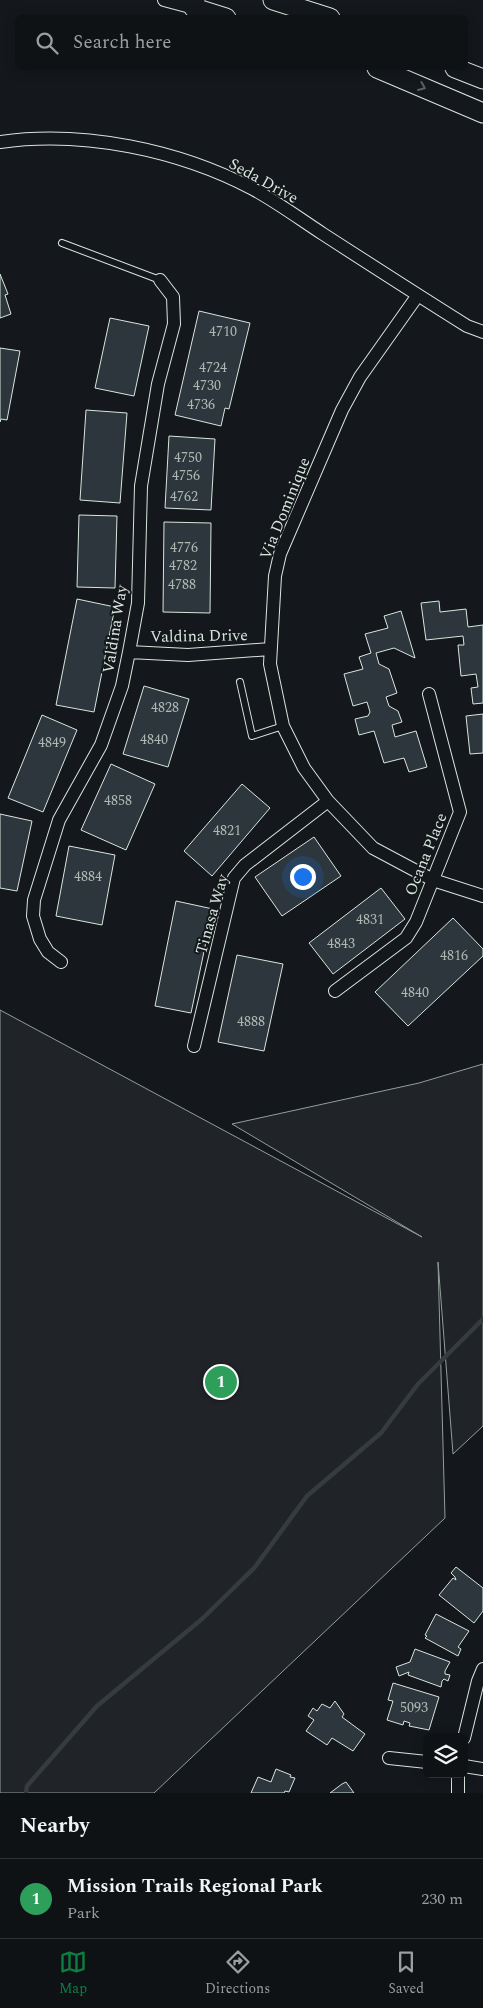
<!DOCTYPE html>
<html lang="en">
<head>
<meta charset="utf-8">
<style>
	body { margin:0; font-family:Spectral,serif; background:#181b1e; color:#f1f3f6 }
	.controls { position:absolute; right:15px; bottom:15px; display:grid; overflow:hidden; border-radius:8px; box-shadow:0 2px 12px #0003 }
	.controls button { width:45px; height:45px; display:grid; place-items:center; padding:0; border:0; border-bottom:1px solid #2f3234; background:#0f1215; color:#f1f3f6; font:25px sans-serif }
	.you { position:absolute; left:302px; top:876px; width:18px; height:18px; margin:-12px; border:4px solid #fff; border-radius:50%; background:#1a73e8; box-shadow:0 0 0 8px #1a73e833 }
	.badge { display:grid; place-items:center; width:32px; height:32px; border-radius:50%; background:#0b8043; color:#fff; font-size:16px; font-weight:700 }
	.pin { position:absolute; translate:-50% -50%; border:2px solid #fff; box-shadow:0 1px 5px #0006 }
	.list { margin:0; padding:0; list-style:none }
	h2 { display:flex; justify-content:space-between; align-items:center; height:65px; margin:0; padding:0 20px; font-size:21px }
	h2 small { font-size:16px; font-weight:400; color:#9b9ea0 }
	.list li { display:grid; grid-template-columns:32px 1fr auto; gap:15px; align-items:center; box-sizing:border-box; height:80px; padding:0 20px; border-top:1px solid #2f3234 }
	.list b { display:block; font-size:19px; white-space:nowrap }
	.list p { margin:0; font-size:16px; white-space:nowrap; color:#9b9ea0 }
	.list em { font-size:16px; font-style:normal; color:#9b9ea0 }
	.icon { flex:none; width:28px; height:28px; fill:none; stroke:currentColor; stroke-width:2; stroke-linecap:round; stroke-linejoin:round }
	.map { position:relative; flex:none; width:483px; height:1793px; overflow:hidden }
	.search { position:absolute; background:#0f1215; box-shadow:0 2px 12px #0003; left:15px; right:15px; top:15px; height:55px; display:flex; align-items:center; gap:12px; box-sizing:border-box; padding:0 18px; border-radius:8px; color:#9b9ea0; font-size:19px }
	.sheet { height:145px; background:#0f1215 }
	nav { display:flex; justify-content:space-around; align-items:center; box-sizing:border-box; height:70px; border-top:1px solid #2f3234; background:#0f1215; font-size:14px; color:#9b9ea0 }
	nav a { display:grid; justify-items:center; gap:2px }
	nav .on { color:#0b8043 }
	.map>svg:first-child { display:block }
	.green { fill:#202428; stroke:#939e99 }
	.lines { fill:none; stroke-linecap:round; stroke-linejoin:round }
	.stream { stroke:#363b3e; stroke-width:4.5 }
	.building { fill:#2c363c; stroke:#d8e6dc }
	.lane-casing { stroke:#d8e6dc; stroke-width:8 }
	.street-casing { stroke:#d8e6dc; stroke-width:14 }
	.secondary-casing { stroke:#d8e6dc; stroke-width:21 }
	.lane { stroke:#14181c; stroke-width:6 }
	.street { stroke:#14181c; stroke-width:12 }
	.secondary { stroke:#14181c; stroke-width:19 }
	.oneway { stroke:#59605f }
	.labels { text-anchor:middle; stroke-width:4; stroke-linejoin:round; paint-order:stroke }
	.number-label { font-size:14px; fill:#adbab4 }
	.street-label { font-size:16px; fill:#d8e6dc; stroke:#14181c }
</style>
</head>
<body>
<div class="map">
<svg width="483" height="1793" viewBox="0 0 483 1793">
	<rect width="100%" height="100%" fill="#14181c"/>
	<path class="green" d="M0 1010 422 1237 232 1124 419 1083 483 1064V1426L453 1454 438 1262 445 1518 154 1793H0Z"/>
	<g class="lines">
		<path class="stream" d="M26 1793 27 1786 97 1706 202 1619 255 1567 307 1496 381 1433 418 1384 483 1319"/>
	</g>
	<path class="building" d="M0 274 8 294 5 295 11 314 0 318Z
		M199 311 250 323 229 409 225 408 221 426 175 415Z
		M110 318 149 326 134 396 95 388Z
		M0 348 20 351 7 420 1 419 0 422Z
		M86 410 127 413 120 503 80 500Z
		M169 436 215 439 211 510 165 508Z
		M79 515 117 516 115 588 77 587Z
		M164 522 211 523 210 613 163 612Z
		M77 599 115 607 94 712 56 705Z
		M439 601 440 612 466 609 468 627 483 625V703L473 704 471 688 478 687 476 674 461 676 458 645H464L463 636 426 640 421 603Z
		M401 611 415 658 394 648 376 653 379 664 389 669 397 693 386 697 389 706 398 711 402 722 392 725 395 737 416 731 427 767 409 772 404 758 384 763 374 731 359 735 355 719 368 716 370 712 367 702 353 706 344 674 363 669 359 657 371 653 365 634 388 628 384 616Z
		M144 686 189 699 168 767 123 754Z
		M483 714V753L470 754 466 716Z
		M42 715 77 730 43 812 8 798Z
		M111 764 155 784 126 850 81 830Z
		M242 784 270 808 212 876 184 851Z
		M0 814 32 821 17 891 0 888Z
		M314 837 341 876 282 916 255 877Z
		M69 846 115 855 102 925 56 916Z
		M381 888 405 919 333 974 309 943Z
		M176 901 213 909 191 1013 155 1006Z
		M453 918 483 949V956L408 1026 375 992Z
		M237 955 283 964 264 1051 218 1042Z
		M456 1567 483 1588V1611L474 1623 439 1595 453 1578 456 1580 455 1577 451 1573Z
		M436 1614 469 1631 458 1647 461 1649 458 1656 425 1638 427 1636 425 1635Z
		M415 1649 450 1662 445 1671V1674L450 1675 448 1681 444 1679 442 1681 441 1687 408 1675 409 1672 399 1676 396 1667 410 1662Z
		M393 1683 439 1697 429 1730 409 1726 410 1723 404 1721 403 1725 387 1720 393 1701 388 1700Z
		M335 1701 344 1714 342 1717 365 1734 353 1751 332 1738 327 1745 306 1731 314 1720 308 1716 313 1708 317 1711 322 1704 330 1708Z
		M276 1769 291 1775 290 1777 295 1778 289 1792 285 1791 284 1793H251L258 1777 271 1782Z
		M346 1782 354 1793H330L342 1784Z"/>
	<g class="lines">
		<g class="lane-casing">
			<path id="lane" d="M62 243 160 280
				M240 682 252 736 283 726"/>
		</g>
		<g class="street-casing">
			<path id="street" d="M164 0 194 8
				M0 142C83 130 179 150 253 189 277 202 300 219 323 234 371 265 419 296 467 326L483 332
				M418 295 360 377 342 410 280 554 275 576 270 664 283 726 304 768 328 801 373 848 433 880 483 896
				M129 652 188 655 270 649
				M61 962 48 952 40 939 33 916 34 900 59 820 101 745 122 686 129 652 138 603 141 486 158 384 174 324 173 297 160 280
				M335 991 406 938 416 922 460 812 429 694
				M194 1046 234 878 245 865 328 801
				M464 1738 478 1681 483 1669
				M389 1758 427 1762
				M464 1766 483 1769
				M458 1774V1793"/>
		</g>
		<g class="secondary-casing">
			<path id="secondary" d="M195 0 194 8 226 18
				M273 0 330 18
				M377 68 483 113
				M455 68 483 79"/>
		</g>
		<use href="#lane" class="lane"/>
		<use href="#street" class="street"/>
		<use href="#secondary" class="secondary"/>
	</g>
	<defs><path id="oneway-chevron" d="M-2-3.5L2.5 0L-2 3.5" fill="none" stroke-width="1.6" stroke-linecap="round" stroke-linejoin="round" transform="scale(1.25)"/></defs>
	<use class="oneway" href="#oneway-chevron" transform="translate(422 87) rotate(23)"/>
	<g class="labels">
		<g class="number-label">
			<text x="223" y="336">4710</text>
			<text x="213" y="372">4724</text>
			<text x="207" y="390">4730</text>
			<text x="201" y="409">4736</text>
			<text x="188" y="462">4750</text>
			<text x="186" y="480">4756</text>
			<text x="184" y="501">4762</text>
			<text x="184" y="552">4776</text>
			<text x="183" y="570">4782</text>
			<text x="182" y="589">4788</text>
			<text x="165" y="712">4828</text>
			<text x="154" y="744">4840</text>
			<text x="52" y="747">4849</text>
			<text x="118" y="805">4858</text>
			<text x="227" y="835">4821</text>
			<text x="88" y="881">4884</text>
			<text x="370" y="924">4831</text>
			<text x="341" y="948">4843</text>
			<text x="454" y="960">4816</text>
			<text x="415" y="997">4840</text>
			<text x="251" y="1026">4888</text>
			<text x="414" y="1712">5093</text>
		</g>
		<g class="street-label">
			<text transform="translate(264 180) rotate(29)" y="6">Seda Drive</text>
			<text transform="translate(284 508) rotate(-68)" y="6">Via Dominique</text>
			<text transform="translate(114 629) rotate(-81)" y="6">Valdina Way</text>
			<text transform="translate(199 635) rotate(-1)" y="6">Valdina Drive</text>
			<text transform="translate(425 854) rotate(-68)" y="6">Ocana Place</text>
			<text transform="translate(211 914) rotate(-74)" y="6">Tinasa Way</text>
		</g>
	</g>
</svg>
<div class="controls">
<button><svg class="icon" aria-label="layers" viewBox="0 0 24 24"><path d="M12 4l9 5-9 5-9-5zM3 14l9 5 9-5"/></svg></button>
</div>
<div class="you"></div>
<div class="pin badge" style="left:221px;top:1382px;background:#2e9e5b">1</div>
<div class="search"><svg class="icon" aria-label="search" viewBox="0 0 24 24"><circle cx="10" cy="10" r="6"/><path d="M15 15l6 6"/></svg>Search here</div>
</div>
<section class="sheet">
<h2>Nearby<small></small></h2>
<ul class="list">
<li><span class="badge" style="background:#2e9e5b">1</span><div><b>Mission Trails Regional Park</b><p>Park</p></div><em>230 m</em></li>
</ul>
</section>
<nav>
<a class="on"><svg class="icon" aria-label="map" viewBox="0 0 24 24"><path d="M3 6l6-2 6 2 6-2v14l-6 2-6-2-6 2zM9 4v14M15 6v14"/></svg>Map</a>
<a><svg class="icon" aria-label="directions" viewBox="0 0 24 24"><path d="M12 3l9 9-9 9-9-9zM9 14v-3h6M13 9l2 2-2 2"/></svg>Directions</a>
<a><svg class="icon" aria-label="saved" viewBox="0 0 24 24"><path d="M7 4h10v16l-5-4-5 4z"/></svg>Saved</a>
</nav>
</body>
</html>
